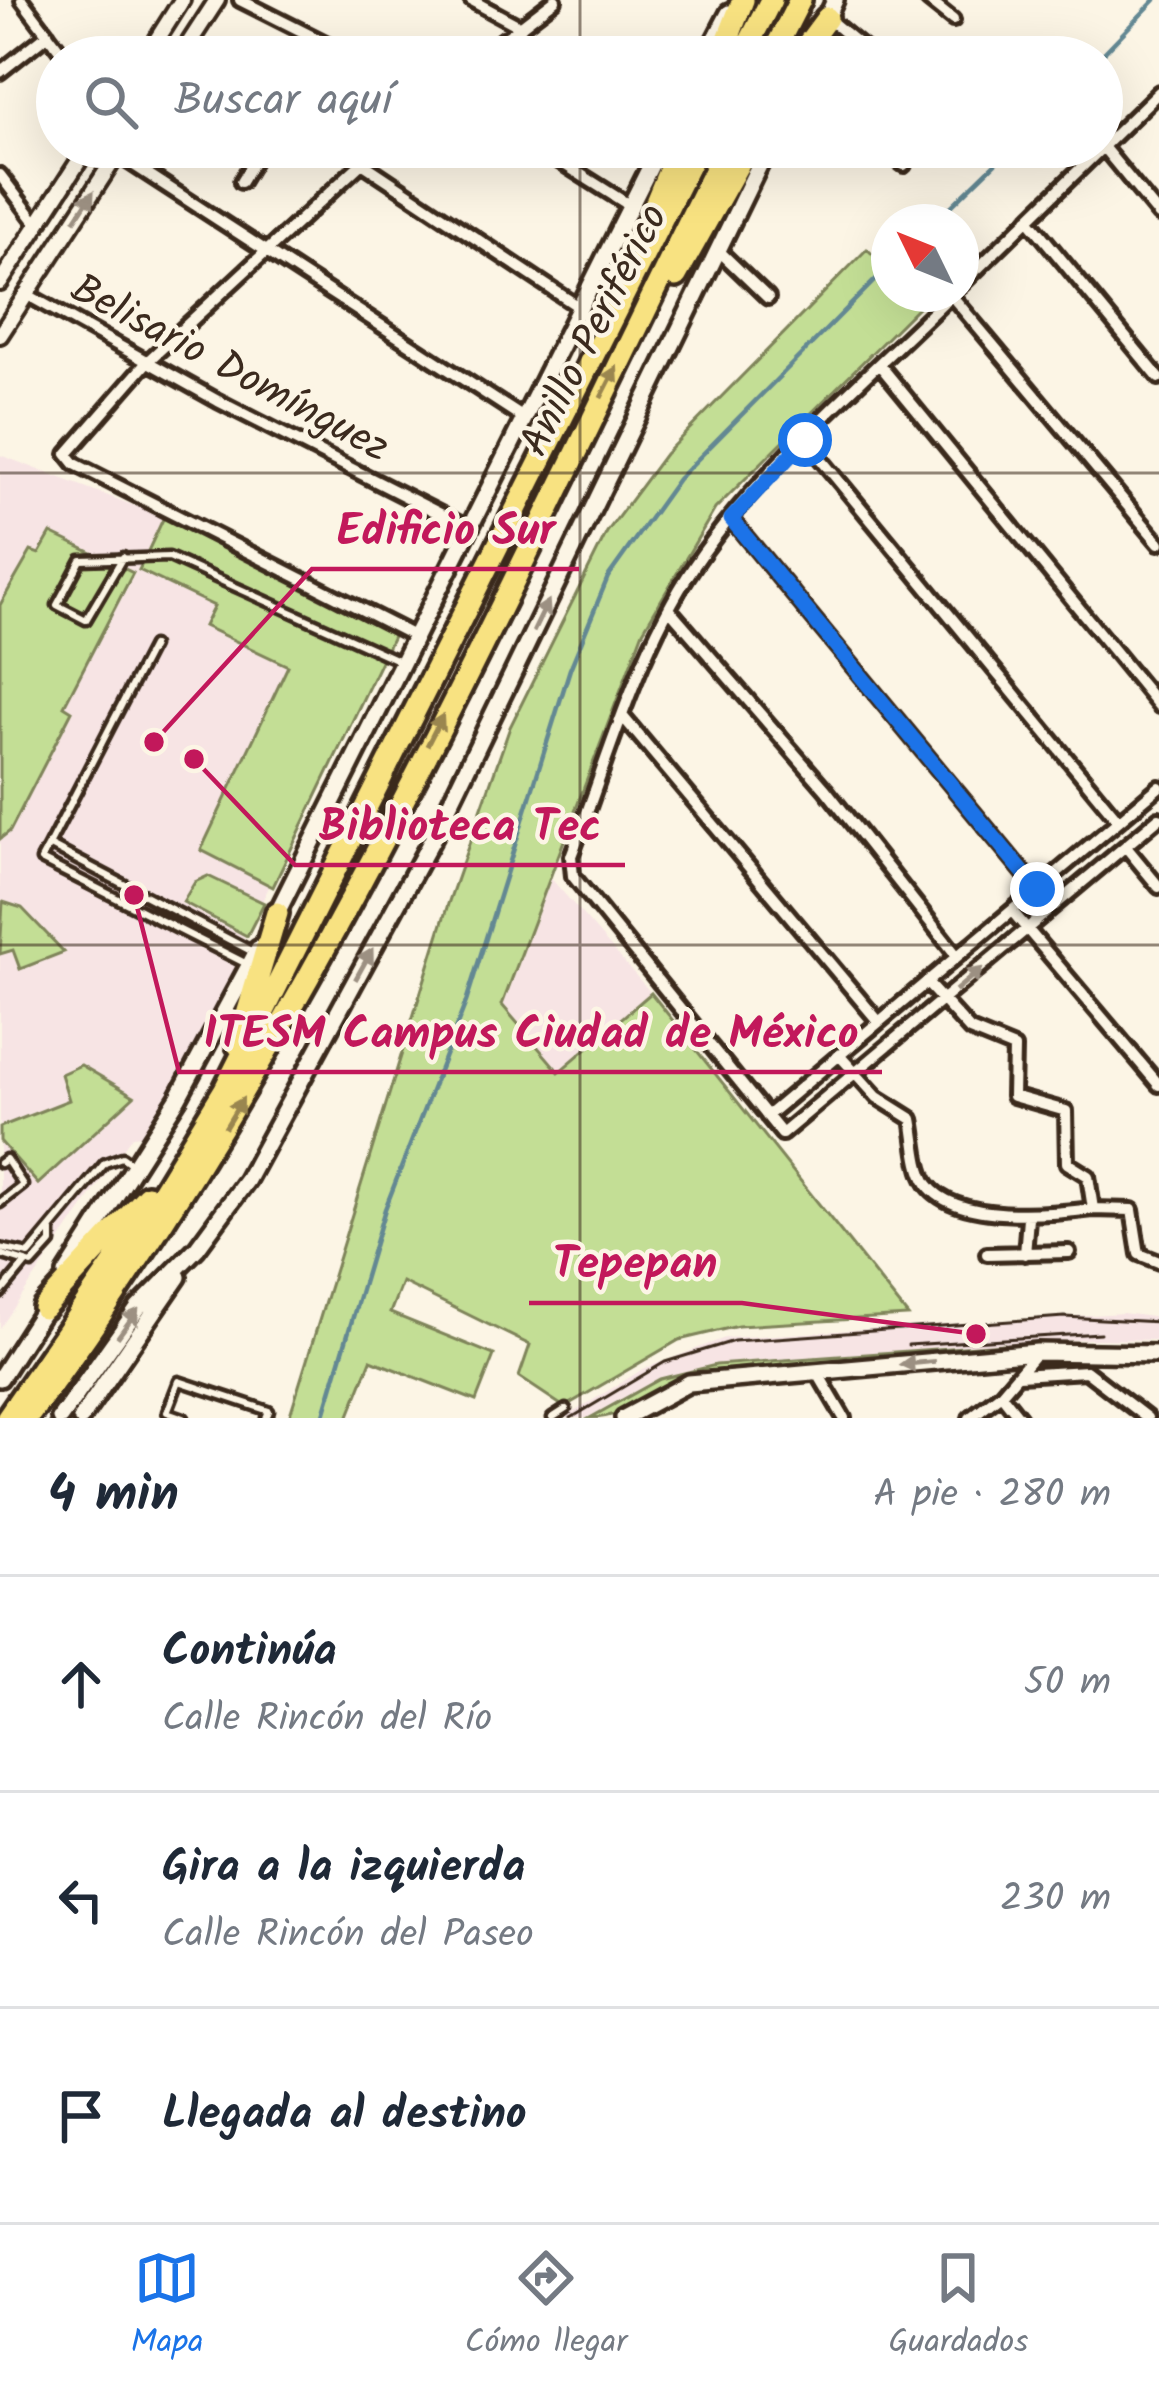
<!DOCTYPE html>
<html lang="es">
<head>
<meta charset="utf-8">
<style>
	body { margin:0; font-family:Kalam,sans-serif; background:#f6f6f7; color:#1f2937 }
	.compass { position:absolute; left:871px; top:204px; width:108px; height:108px; border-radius:50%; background:#fff; box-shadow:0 12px 48px #0002; rotate:313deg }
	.stop { position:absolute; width:36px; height:36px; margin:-27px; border:9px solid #1a73e8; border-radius:50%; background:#fff }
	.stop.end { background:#1a73e8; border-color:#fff; box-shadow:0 3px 12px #0008 }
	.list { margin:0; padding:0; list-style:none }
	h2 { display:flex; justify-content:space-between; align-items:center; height:156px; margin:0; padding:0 48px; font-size:51px }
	h2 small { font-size:39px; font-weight:400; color:#747a83 }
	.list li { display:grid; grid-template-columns:78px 1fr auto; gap:36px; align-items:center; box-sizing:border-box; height:216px; padding:0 48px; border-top:3px solid #e0e1e3 }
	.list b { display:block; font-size:45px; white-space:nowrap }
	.list p { margin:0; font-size:39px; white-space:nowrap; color:#747a83 }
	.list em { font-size:39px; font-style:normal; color:#747a83 }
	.icon { flex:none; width:66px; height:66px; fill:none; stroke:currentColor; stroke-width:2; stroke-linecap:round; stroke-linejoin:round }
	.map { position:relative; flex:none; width:1159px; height:1418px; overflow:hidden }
	.search { position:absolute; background:#fff; box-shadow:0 12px 48px #0002; left:36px; right:36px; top:36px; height:132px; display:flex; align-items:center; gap:30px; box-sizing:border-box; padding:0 42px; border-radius:66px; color:#747a83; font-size:45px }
	.sheet { height:804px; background:#fff }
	nav { display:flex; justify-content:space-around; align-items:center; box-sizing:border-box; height:168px; border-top:3px solid #e0e1e3; background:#fff; font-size:33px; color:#747a83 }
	nav a { display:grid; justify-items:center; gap:6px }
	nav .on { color:#1a73e8 }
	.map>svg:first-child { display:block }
	.built { fill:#f7e4e4 }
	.green { fill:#c3de95; stroke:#7f845a; stroke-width:3 }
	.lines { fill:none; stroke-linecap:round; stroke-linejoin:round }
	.stream { stroke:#648893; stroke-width:4.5 }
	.service-casing { stroke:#3b2a1e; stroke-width:15 }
	.minor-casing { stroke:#3b2a1e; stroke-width:20 }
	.tertiary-casing { stroke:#3b2a1e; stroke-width:22 }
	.secondary-casing { stroke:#3b2a1e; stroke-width:24 }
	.motorway-casing { stroke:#3b2a1e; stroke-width:30 }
	.service { stroke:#fcf5e5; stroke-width:6 }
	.minor { stroke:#fcf5e5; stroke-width:10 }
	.tertiary { stroke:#fcf5e5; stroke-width:14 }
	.secondary { stroke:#fcf5e5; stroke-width:15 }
	.motorway { stroke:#f8e281; stroke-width:21 }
	.tram { stroke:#3b2a1e; stroke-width:3 }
	.oneway { fill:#9c9082 }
	.oneway2 { fill:#9a8650 }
	.route { stroke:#1a73e8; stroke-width:15 }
	.grid { fill:none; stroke:#3b2a1e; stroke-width:3; stroke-opacity:0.55 }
	.labels { text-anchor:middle; stroke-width:9; stroke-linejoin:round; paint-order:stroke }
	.street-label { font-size:42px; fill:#3b2a1e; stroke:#fcf5e5 }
	.leader { fill:none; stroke:#c2185b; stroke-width:4.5 }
	.callout-dot { fill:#c2185b; stroke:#fcf5e5; stroke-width:4.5 }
	.callout-label { font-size:45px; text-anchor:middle; font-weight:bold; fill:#c2185b; stroke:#fcf5e5; stroke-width:9; stroke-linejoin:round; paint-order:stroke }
</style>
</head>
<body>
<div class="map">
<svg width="1159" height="1418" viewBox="0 0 1159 1418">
	<rect width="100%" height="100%" fill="#fcf5e5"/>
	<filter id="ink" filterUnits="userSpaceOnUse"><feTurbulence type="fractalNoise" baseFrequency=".00833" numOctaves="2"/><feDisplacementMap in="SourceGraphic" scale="24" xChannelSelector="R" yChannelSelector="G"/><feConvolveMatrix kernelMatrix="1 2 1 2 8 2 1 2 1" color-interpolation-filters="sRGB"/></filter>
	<g filter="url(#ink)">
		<path class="built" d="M0 455 164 517 394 634 232 962 239 972 185 1070 142 1135 132 1136 0 1328Z
			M548 875 651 993 558 1073 502 1005Z
			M1123 1313 1159 1318V1340L1085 1339 737 1362 660 1379 590 1418H564L643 1369 725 1338Z"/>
		<path class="green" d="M867 249 889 270V294H913L922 303 715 509 643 631 502 1005 559 1072 651 993 908 1316 738 1326 679 1340 564 1407 519 1377 530 1345 402 1282 390 1313 494 1355 476 1401 371 1360 348 1418H289L448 904 510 727 607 532 665 454Z
			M164 517 394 634 273 887 201 850 288 666 204 626 214 606 139 570Z
			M51 533 133 573 64 706 72 711 10 831 0 839V605L31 551 39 554Z
			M208 876 264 903 247 936 183 902 195 882Z
			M3 902 22 908 64 952 20 969 13 950 0 954Z
			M81 1065 134 1096 38 1184 0 1141V1127L69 1100 61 1074Z
			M1005 1344 719 1371C675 1380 634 1418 590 1418L660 1379 716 1365Z"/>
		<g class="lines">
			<path class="stream" d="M1100 57 1155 0
				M935 222 1012 147
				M323 1418 385 1209 466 1002 570 669 608 577 678 479 889 266"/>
			<g class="service-casing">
				<path id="service" d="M123 557 86 620 57 605 81 560 169 557 402 662
					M152 646 49 845 253 952
					M49 845 41 860 247 964
					M0 1163 6 1159 23 1185 0 1203
					M0 1248 29 1254 105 1163 122 1157 133 1165
					M0 1254 32 1264 51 1243V1231
					M0 1294 24 1265
					M184 1418 167 1412 179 1381 269 1411 266 1418
					M552 1418 566 1409"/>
			</g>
			<g class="minor-casing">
				<path id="minor" d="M22 0 65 57
					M240 0 353 57
					M471 0 521 27
					M928 0 953 20
					M827 18 874 57
					M497 45 516 57
					M187 46 204 57
					M481 57 555 0
					M0 72 48 34
					M338 147 579 307
					M379 147 148 361 67 454 75 464 416 637
					M537 147 629 205
					M880 147 904 165
					M1104 148 1159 215
					M117 154 522 417
					M0 175 38 225
					M241 182 262 147
					M1028 219 1159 378
					M718 250 768 298
					M961 285 1159 92
					M26 294 218 401 468 528
					M952 294C868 376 772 458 703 553 639 642 610 755 571 856L573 876 782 1134 1159 818
					M951 295 1159 543
					M879 364 1159 706
					M805 440 1118 820
					M731 519 1037 889
					M670 610 826 790 957 956
					M624 718 879 1022
					M1126 847 1159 887
					M1012 911 1159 1085
					M927 983 970 1030 1014 1048 1013 1096 1066 1111 1067 1163 1088 1176 1093 1209 1132 1210 1139 1254 1159 1262
					M839 1055 877 1097 912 1119C916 1138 916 1168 927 1184 955 1224 1053 1214 1093 1209
					M767 1116 1159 787
					M987 1254 1069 1252
					M1025 1254 1028 1218
					M817 1372 844 1418
					M1019 1375 1086 1371 1147 1418
					M1001 1394 1020 1418
					M970 1418 1001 1394 1037 1352"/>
			</g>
			<g class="tertiary-casing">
				<path id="tertiary" d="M146 57 182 0
					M180 57 217 0
					M0 283 88 147
					M0 335 122 147"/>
			</g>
			<g class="secondary-casing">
				<path id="secondary" d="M823 27 835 0
					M706 57 729 13
					M272 923 660 147
					M66 1274 178 1098 258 949
					M0 1378 50 1300
					M60 1418 138 1308 197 1248 247 1180 435 834 768 147
					M81 1418 178 1277
					M624 1418 689 1383 1037 1352 1159 1354"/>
			</g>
			<g class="motorway-casing">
				<path id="motorway" d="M721 57 743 0
					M742 57 771 0
					M771 57 800 0
					M798 57 827 18
					M654 207 679 147
					M676 276 748 147
					M238 1045 277 913
					M44 1308 147 1196
					M7 1418 155 1204 225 1089 698 147
					M27 1418C317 1029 510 579 726 147"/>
			</g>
			<use href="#service" class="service"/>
			<use href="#minor" class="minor"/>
			<use href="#tertiary" class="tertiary"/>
			<use href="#secondary" class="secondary"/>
			<use href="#motorway" class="motorway"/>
			<path class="tram" d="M908 1345 1100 1333
				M571 1418 665 1362 734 1341 1064 1317 1159 1322"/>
		</g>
		<defs><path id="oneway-solid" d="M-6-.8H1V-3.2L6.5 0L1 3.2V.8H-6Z" transform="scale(3)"/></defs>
		<g class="oneway">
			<use href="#oneway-solid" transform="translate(84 206) rotate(-57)"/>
			<use href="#oneway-solid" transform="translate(541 616) rotate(-64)"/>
			<use href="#oneway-solid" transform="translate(364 964) rotate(-61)"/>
			<use href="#oneway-solid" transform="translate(969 979) rotate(-40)"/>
			<use href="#oneway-solid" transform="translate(128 1323) rotate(-54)"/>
			<use href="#oneway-solid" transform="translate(917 1363) rotate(175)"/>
		</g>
		<g class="oneway2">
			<use href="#oneway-solid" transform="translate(609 382) rotate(-63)"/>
			<use href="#oneway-solid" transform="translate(435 730) rotate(-63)"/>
			<use href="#oneway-solid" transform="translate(234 1113) rotate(-59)"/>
		</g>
	</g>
	<g class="lines" filter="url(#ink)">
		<path class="route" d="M805 440 731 519 1037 889"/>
	</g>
	<path class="grid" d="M580 0V57M580 147V1418M0 473H1159M0 945H1159"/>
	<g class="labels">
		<g class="street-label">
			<text transform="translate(592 329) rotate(-63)" y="15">Anillo Periférico</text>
			<text transform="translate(231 366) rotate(28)" y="15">Belisario Domínguez</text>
		</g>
	</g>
	<path class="leader" d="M154 742L312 569H579M194 759L295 865H625M134 895L179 1072H882M976 1334L742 1303H529"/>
	<g class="callout-dot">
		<circle cx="154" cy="742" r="12"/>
		<circle cx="194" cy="759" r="12"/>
		<circle cx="134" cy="895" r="12"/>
		<circle cx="976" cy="1334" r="12"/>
	</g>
	<g class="callout-label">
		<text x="446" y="545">Edificio Sur</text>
		<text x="460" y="841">Biblioteca Tec</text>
		<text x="531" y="1048">ITESM Campus Ciudad de México</text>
		<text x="635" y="1278">Tepepan</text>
	</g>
</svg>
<svg class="compass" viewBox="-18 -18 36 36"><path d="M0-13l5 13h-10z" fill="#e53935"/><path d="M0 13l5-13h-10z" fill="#747a83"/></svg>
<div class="stop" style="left:805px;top:440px"></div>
<div class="stop end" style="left:1037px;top:889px"></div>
<div class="search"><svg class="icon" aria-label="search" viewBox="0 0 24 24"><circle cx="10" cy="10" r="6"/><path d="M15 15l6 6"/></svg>Buscar aquí</div>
</div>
<section class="sheet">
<h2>4 min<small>A pie · 280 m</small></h2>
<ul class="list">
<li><svg class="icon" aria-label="ahead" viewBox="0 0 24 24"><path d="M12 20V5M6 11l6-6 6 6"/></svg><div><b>Continúa</b><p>Calle Rincón del Río</p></div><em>50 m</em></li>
<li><svg class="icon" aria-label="left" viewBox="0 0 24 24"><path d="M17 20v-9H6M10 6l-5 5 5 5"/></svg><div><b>Gira a la izquierda</b><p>Calle Rincón del Paseo</p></div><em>230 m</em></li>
<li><svg class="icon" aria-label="arrive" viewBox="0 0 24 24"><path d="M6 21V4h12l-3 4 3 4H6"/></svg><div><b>Llegada al destino</b></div></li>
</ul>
</section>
<nav>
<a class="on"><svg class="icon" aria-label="map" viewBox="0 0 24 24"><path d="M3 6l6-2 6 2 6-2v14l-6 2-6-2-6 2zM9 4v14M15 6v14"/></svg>Mapa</a>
<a><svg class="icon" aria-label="directions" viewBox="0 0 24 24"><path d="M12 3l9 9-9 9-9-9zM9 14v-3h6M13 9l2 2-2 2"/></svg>Cómo llegar</a>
<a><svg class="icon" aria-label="saved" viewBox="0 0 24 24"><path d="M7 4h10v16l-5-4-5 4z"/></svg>Guardados</a>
</nav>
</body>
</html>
